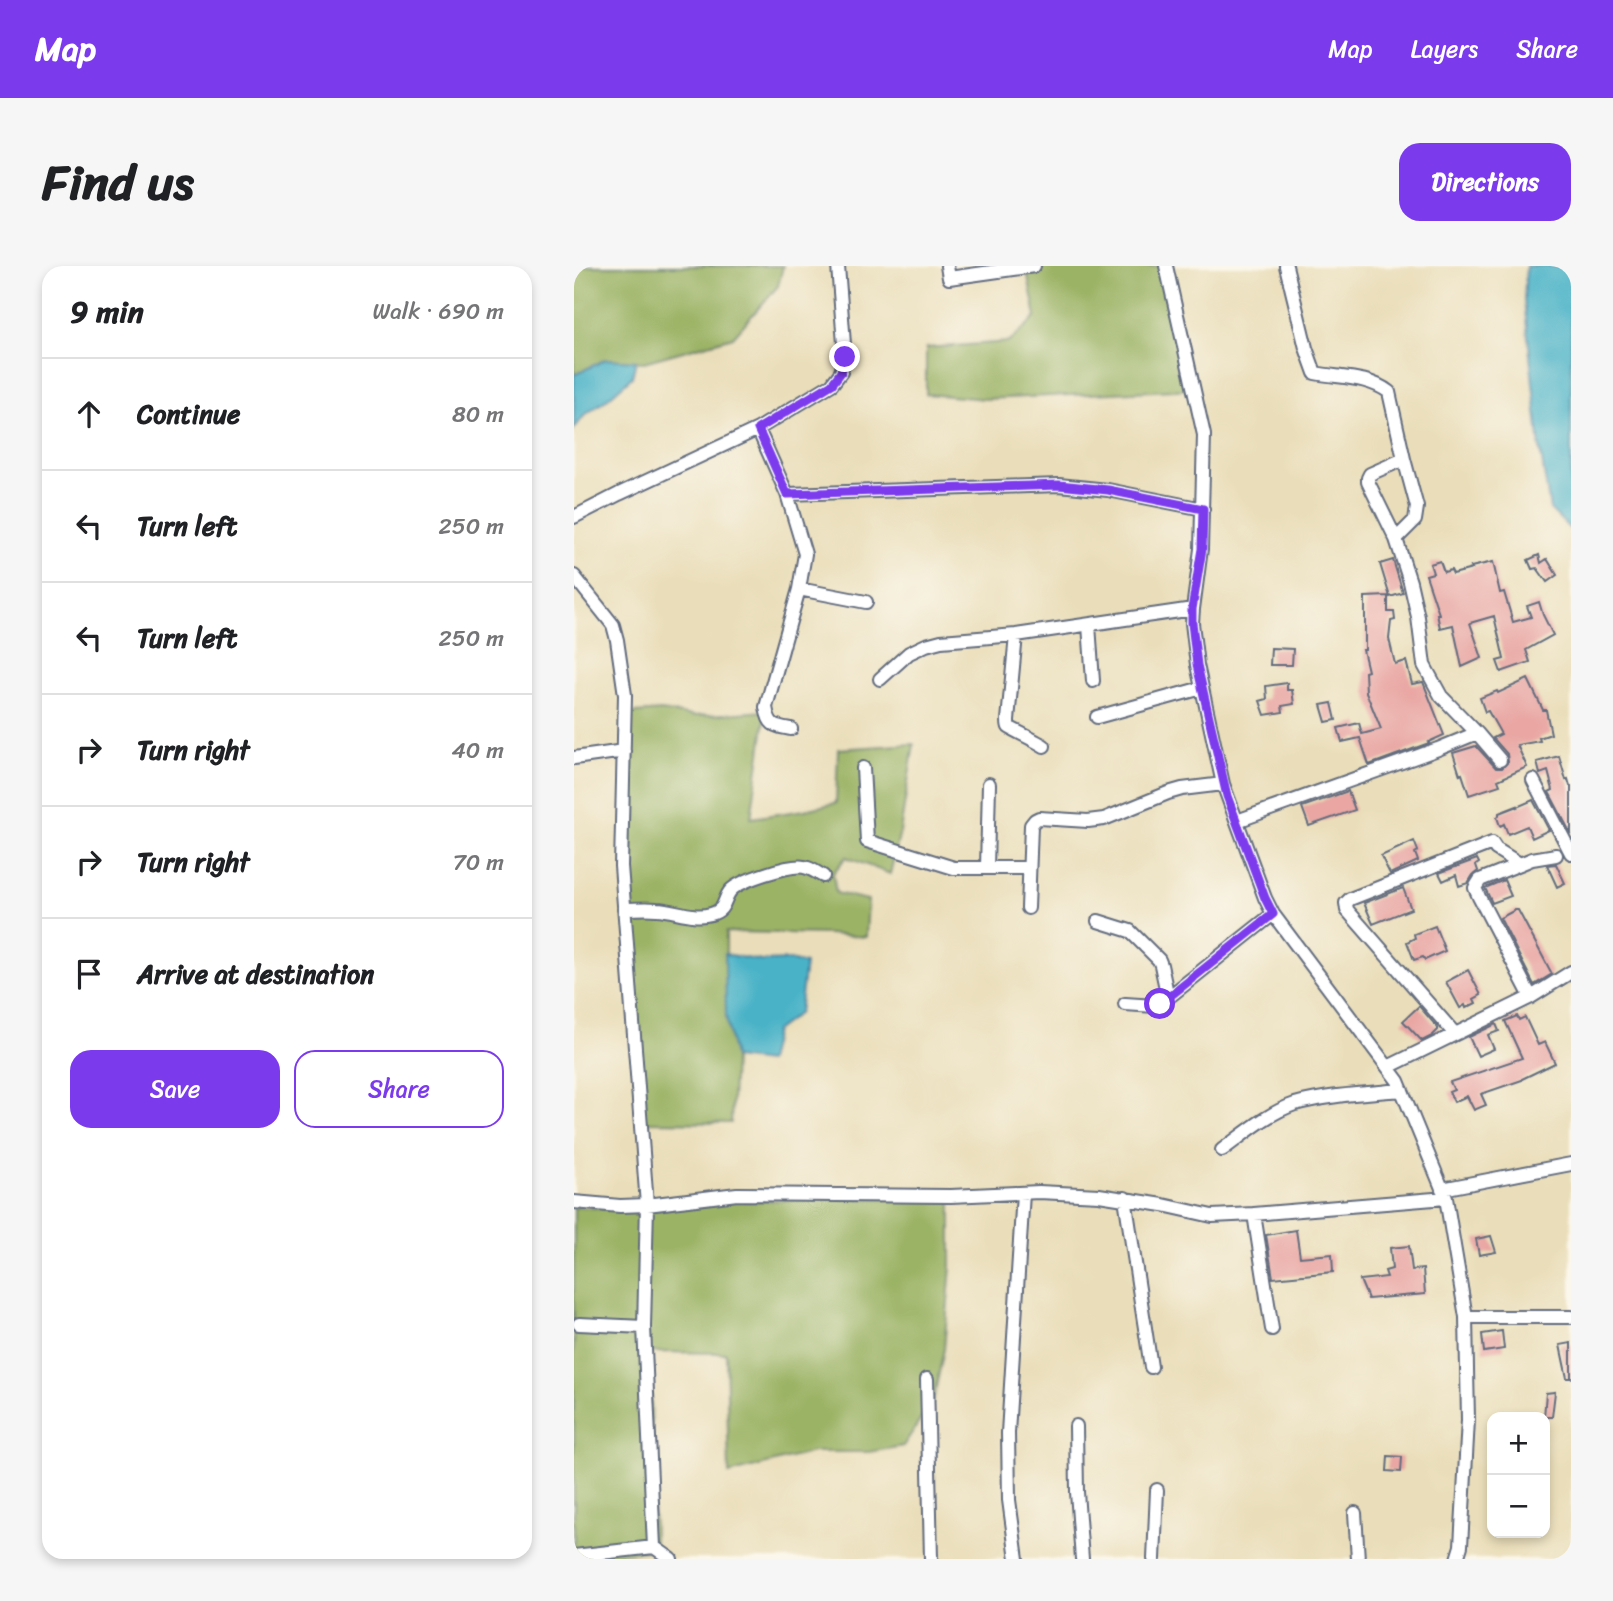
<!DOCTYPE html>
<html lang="en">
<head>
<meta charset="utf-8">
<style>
	body { margin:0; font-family:Sriracha,sans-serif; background:#f6f6f6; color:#202124 }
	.controls { position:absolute; right:21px; bottom:21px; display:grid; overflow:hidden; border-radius:14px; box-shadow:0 4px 10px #0003 }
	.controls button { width:63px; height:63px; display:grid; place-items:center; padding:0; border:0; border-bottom:2px solid #e0e0e0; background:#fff; color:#202124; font:35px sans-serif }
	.stop { position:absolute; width:21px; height:21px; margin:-16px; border:5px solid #7c3aed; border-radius:50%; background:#fff }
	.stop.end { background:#7c3aed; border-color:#fff; box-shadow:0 2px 7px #0008 }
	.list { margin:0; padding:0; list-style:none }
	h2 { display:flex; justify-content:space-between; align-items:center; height:91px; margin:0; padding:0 28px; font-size:30px }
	h2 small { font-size:23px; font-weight:400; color:#757577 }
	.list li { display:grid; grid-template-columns:46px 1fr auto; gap:21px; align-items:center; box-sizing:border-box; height:112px; padding:0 28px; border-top:2px solid #e0e0e0 }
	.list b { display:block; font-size:26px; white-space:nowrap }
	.list em { font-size:23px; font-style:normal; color:#757577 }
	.actions { display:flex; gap:14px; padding:21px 28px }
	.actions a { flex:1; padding:16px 0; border:2px solid #7c3aed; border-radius:21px; text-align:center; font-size:24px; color:#7c3aed }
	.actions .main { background:#7c3aed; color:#fff }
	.icon { flex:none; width:38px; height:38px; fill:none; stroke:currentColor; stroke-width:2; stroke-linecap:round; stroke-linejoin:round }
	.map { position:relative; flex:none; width:997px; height:1293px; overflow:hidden; border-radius:21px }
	header { display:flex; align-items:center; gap:42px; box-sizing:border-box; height:98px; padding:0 35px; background:#7c3aed; color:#fff }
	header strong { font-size:33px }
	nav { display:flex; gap:38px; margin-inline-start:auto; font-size:24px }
	.intro { display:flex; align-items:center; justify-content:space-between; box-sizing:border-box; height:168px; padding:0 42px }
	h1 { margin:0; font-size:49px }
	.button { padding:18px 32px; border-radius:21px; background:#7c3aed; color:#fff; font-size:24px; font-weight:700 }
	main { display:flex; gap:42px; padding:0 42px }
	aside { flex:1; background:#fff; border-radius:21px; box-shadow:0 4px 10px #0003 }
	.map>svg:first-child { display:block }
	.forest { fill:#9bb365; stroke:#5b7162; stroke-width:2 }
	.water { fill:#48b2c7; stroke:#327092; stroke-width:2 }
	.building { fill:#e9a6a3 }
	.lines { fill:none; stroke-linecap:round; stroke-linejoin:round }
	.minor-casing { stroke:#636c7e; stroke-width:16 }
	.minor { stroke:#fff; stroke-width:12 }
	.route { stroke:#7c3aed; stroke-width:9 }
</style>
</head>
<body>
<header>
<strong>Map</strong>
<nav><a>Map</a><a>Layers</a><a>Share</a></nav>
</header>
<div class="intro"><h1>Find us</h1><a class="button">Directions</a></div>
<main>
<aside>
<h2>9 min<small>Walk · 690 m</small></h2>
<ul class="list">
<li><svg class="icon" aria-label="ahead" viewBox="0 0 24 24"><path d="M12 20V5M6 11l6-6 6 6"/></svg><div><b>Continue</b></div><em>80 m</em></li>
<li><svg class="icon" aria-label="left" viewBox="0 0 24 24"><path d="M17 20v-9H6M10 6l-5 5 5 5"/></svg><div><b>Turn left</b></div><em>250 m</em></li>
<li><svg class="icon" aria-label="left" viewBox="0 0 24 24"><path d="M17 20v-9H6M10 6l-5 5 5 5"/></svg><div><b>Turn left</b></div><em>250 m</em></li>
<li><svg class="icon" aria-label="right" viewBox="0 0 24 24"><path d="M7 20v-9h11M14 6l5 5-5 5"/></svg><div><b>Turn right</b></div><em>40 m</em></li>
<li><svg class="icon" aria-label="right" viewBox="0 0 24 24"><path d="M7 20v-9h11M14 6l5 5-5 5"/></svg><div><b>Turn right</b></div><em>70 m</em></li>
<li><svg class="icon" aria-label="arrive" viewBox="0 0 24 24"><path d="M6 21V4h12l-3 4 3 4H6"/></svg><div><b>Arrive at destination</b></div></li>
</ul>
<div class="actions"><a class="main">Save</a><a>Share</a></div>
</aside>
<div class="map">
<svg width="997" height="1293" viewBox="0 0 997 1293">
	<rect width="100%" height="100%" fill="#fbf7ec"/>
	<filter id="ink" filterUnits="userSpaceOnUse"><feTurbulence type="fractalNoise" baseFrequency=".0143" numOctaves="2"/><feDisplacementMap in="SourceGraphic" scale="14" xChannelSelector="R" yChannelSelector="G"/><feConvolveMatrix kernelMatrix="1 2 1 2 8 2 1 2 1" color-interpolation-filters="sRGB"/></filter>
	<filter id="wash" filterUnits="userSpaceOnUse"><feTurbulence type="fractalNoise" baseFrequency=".00686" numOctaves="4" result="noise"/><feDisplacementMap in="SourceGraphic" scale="28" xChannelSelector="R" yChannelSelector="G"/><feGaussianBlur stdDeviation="1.57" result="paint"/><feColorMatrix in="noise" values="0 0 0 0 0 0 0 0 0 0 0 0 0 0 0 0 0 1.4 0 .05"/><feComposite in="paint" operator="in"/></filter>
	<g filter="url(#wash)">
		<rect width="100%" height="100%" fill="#eadeba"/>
		<path class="forest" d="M0 0H209L204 20 159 71 70 96 32 93 0 109Z
			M452 0H592L620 123 412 133 352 128V82L435 76 462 51Z
			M87 445 120 450 192 445 177 552 230 544 262 537 264 483 340 478 326 566 316 608 272 591 259 607 262 627 294 634 292 671 254 668 152 666V750L160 792 157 857 69 856 52 597 50 448Z
			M377 931V1000L370 1083 359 1135 329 1180 295 1186H239L155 1208 152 1087 76 1086 80 1284 0 1293V941L72 944 162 935Z"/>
		<path class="water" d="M952 0H997V264L976 243 966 182 950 34Z
			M32 93 62 95 58 111 32 134 11 149 0 163V109Z
			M151 688 188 695 216 694 231 698 225 747 201 765 194 796 160 792 152 750Z"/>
		<g id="blocks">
			<path class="building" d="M965 289 967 297 973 293 983 309 973 316 963 302 958 303 954 294Z
				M819 294 829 327 816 331 806 298Z
				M866 295 870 306 877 304 879 308 898 303 897 301 919 296 926 327 930 326 939 356 957 351 953 340 965 336 969 349 979 369 952 384 956 396 927 406 923 395 930 393 920 350 896 357 908 392 888 401 879 359 866 362 863 348H865L852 309 859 307 856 298Z
				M814 330V346H820L821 354 817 355 815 373 821 398 832 395 838 418 849 416 870 469 854 476 855 477 795 499 786 472 768 476 764 462 785 457 788 468 807 463 792 426 791 406 794 405 789 384H791V331Z
				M697 382 719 383 718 399H696Z
				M954 413 969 444H972L977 468 965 472 966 475 943 479 953 501 924 514 926 519 895 529 888 508 886 509 879 487 902 480 922 502H928L934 496 933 488 919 472 927 468 914 445 911 446 906 432 923 425 924 427Z
				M713 417V424H718L720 438 708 440 709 446 691 449 686 435 693 433 692 420Z
				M758 437 762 454 752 456 747 439Z
				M985 490 992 514 994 513 996 520H997V568L975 526 979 524 974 505 966 508 963 496Z
				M774 525 781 544 735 560 728 541Z
				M959 534 975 564 958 572 953 560 934 568 930 558 926 560 923 551 925 550V547L943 540V541Z
				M840 575 844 585 841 587 844 595 816 608 807 590Z
				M903 593 905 597 902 599 904 605 899 609 894 617 885 620 882 609 869 615 865 607Z
				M982 598 991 617 983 621 973 599Z
				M930 614 937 630 918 637 911 622Z
				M829 622 837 643 799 658 790 637Z
				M941 644H944L978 708 960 719 926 652Z
				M861 660 871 685 851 694 849 691 840 694 833 676 841 672 840 668Z
				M894 704 907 729 900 733 902 737 892 742 891 739 886 742 872 716Z
				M845 740 864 762V764L858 770 848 775 829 755Z
				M943 750 945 754 951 751 964 779 971 776 981 797 948 813V814L907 828 912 839 900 844 893 830 880 836 875 826 880 824 876 816 948 792 931 755Z
				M922 758 925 765 914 769 920 783 904 790 895 771Z
				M722 964 726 991 758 988 759 1006 699 1012 692 969Z
				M917 970 922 986 905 989 902 973Z
				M835 980 838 1004 849 1003 851 1028 794 1033 786 1014 813 1011 811 1005 818 1003 816 982Z
				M928 1065 930 1083 910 1086 908 1068Z
				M997 1077V1112H993L986 1079Z
				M981 1126 978 1151H970L972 1127Z
				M814 1190 828 1191 827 1206 813 1205Z"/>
		</g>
	</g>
	<g filter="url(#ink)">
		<use href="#blocks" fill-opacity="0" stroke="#636c7e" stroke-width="2"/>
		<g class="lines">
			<g class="minor-casing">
				<path id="minor" d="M373 0 375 12 460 0
					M592 0 630 169 627 283 619 343 618 357 623 399 649 518 691 632 699 648 824 815 872 932
					M712 0 732 82 741 107C766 112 794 110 815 126L830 193 843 241 841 254 822 273 836 316 844 351 850 399 867 430 903 467
					M184 163 213 228 231 288 225 323 192 441C195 460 200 460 217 463
					M213 228 485 219 534 224 629 243
					M0 251 45 228 184 163 258 118 267 106 271 91 264 0
					M822 273 794 216V212L796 208 830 193
					M0 310 39 359 43 374 51 429 47 600 73 939 70 1061 80 1281
					M225 323 292 336
					M515 359 519 415
					M442 369 434 454C434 456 434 459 435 461 437 463 465 476 470 480
					M306 413 335 387 352 379 367 375 442 369 619 343
					M523 451 628 422
					M0 492 50 485
					M289 502 293 575 380 602H455
					M959 514 997 587
					M663 555 864 483 903 467 926 494
					M946 598 906 614 901 622 905 631 957 731
					M413 602 415 518
					M454 642 457 559 461 554 465 552 514 555 530 553 594 527 608 523 649 518
					M50 643C61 643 72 642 83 643 101 644 119 653 137 648 153 644 149 632 157 624 167 614 217 598 230 601 237 602 243 607 249 610
					M524 655 556 665 585 694 587 699 594 732
					M551 738 581 740 586 738 699 648
					M881 768 773 644 772 637 776 633 918 577 922 583 946 598 958 593 982 589
					M814 801 957 731 997 706
					M648 884C670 868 694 847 721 838 752 829 795 827 828 824
					M868 923 997 898
					M551 932 577 1101
					M0 936 46 940 73 939 163 928 377 930 465 926 525 929 589 939 638 950 680 948 872 932 892 1051 894 1154 887 1280 883 1293
					M680 948 698 1063
					M892 1051H997
					M5 1058 70 1061
					M353 1113 357 1293
					M502 1160 503 1226 508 1293
					M781 1247 784 1293
					M0 1290 80 1281 97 1293
					M443 1293 435 1234 434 1167 449 927
					M580 1293 583 1224"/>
			</g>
			<use href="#minor" class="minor"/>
		</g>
	</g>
	<g class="lines" filter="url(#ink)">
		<path class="route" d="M271 91 267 106 258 118 184 163 213 228 485 219 534 224 629 243 628 283 618 343V357L623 399 653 530 691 632 699 648 586 738"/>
	</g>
</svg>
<div class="controls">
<button>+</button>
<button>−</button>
</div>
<div class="stop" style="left:586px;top:738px"></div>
<div class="stop end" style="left:271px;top:91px"></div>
</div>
</main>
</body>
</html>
